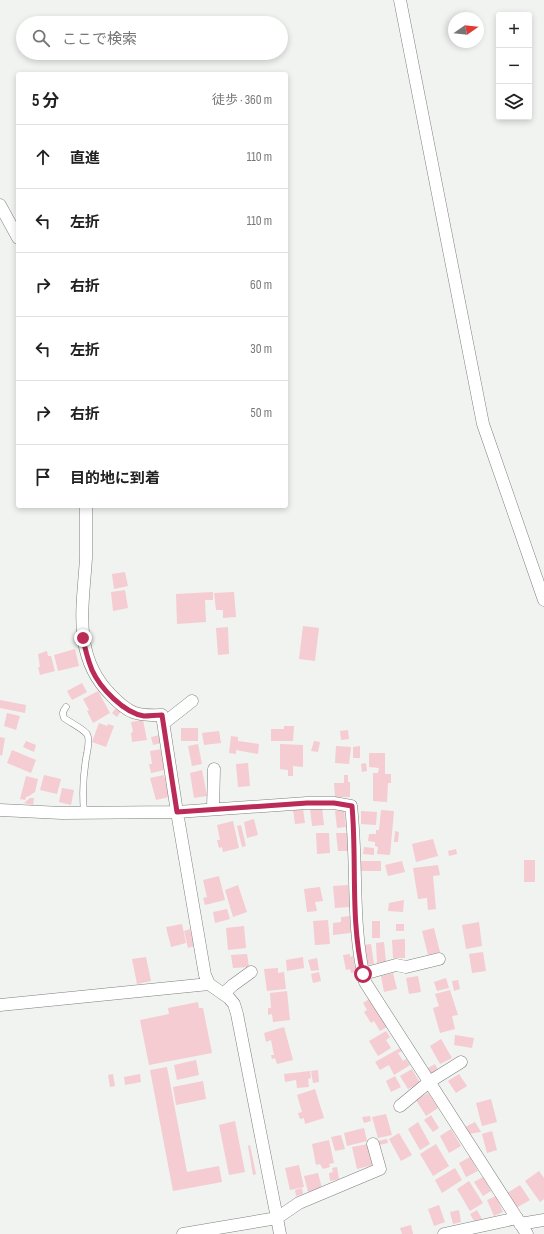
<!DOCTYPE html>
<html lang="ja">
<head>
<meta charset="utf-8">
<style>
	body { margin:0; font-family:"Sofia Sans Condensed","Noto Sans JP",sans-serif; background:#f6f6f6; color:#222 }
	.controls { position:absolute; right:12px; top:12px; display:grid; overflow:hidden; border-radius:4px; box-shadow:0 2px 6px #0003 }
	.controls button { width:36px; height:36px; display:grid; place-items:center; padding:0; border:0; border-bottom:1px solid #e0e0e0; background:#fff; color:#222; font:20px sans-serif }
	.compass { position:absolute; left:448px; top:12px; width:36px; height:36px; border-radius:50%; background:#fff; box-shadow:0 2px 6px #0003; rotate:76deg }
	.stop { position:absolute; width:12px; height:12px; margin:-9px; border:3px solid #ba2b58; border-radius:50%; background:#fff }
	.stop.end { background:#ba2b58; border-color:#fff; box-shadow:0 1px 4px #0008 }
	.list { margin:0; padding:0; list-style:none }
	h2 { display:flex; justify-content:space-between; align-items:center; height:52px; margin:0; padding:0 16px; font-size:17px }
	h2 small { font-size:13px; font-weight:400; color:#767676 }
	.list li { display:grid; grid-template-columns:26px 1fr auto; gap:12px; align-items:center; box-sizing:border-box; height:64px; padding:0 16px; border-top:1px solid #e0e0e0 }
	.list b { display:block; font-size:15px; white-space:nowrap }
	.list em { font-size:13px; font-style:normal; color:#767676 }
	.icon { flex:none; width:22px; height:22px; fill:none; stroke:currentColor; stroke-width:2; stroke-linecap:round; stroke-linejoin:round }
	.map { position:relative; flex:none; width:544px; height:1234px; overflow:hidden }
	.search { position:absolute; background:#fff; box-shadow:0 2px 6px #0003; left:16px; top:16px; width:272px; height:44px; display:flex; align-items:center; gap:10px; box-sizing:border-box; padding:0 14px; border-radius:22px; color:#767676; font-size:15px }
	.panel { position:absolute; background:#fff; box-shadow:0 2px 6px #0003; left:16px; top:72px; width:272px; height:436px; border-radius:4px }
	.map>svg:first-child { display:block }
	.building { fill:#f4ccd2 }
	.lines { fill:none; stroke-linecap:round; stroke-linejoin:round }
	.service-casing { stroke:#7d807d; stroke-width:7 }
	.minor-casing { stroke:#7d807d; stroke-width:13 }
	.service { stroke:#fff; stroke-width:6 }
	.minor { stroke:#fff; stroke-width:12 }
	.route { stroke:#ba2b58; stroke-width:5 }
</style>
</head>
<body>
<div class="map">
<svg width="544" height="1234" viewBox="0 0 544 1234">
	<rect width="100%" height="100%" fill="#f0f3f0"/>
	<path class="building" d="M125 572 128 586 114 589 112 574Z
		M125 590 128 608 113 611 111 592Z
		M213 592V600H205L206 622 177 624 176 594Z
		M234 592 236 617 223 618V610H216L214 593Z
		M303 626 319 628 315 661 299 659Z
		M228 627 229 654 218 655 216 628Z
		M75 649 79 666 58 671 54 655Z
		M47 651 48 656H51L55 671 40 675 38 667H40L38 654Z
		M82 683 87 692 72 700 67 691Z
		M98 691 110 713 93 723 87 711 89 710 83 699Z
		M0 700 26 705 25 713 0 708Z
		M116 708 121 711 117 717 112 713Z
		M7 713 20 716 16 730 4 726Z
		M143 720 147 740 132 742 131 733 133 732 131 722Z
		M99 723 107 726 108 724 114 726 106 747 92 742Z
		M284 726H294L293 741H271V729H284Z
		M181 728H198V741H181Z
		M348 730 349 739 341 740 340 731Z
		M219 731 221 743 204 745 202 733Z
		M160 735 161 743 153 745 151 737Z
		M231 736 238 737V741L259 744 258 754 236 750V754L229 753Z
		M0 737 5 738 2 756 0 755Z
		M26 741 36 745 34 752 23 747Z
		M314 741 320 742 318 752 311 751Z
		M198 744 202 764 192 766 188 746Z
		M280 744 303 745V767L293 766V776H288V770L280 769Z
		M336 746 351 747 349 764 335 763Z
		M360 746V758H353V747Z
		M162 749 165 770 151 773 149 764H152L150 751Z
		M12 750 36 760 31 773 7 763Z
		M369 753H385V774H391V783H388L387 802 373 801V773H378L379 768 369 767Z
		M248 763 250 786 238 787 236 764Z
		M366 763 367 771 362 772 361 764Z
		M202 770 207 796 194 798 190 773Z
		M44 775 61 779 57 794 40 790Z
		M164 775 169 797 156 800 150 778Z
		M344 775H348V782H350V797H335L334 783H344Z
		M26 776 38 779 35 792 29 796 26 797 25 800 20 799Z
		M62 788 74 790 71 805 59 802Z
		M30 798H34L33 805 24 803Z
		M322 806 324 825 312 826 310 808Z
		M303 809 305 823 295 824 293 810Z
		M344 810 346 827 337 828 335 811Z
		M381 810 394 811 390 855 377 854 378 847 375 846V842L368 841 369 834H376V830H379Z
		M361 811 377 812 376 825 361 824Z
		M254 819 258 835 247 838 244 822Z
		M233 821 239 848 223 852 222 847 219 848 217 840H220L217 825Z
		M241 825 246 846 242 847 237 826Z
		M395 831 399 832 398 842H394Z
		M316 833H329L330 853 317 854Z
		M336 833H348L349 851H338Z
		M433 839 438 856 416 862 412 844Z
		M364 847 374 848V855L363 854Z
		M456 849 457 854 449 856 448 851Z
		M524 860H535V882H524Z
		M358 861H381V871H359Z
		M402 861 405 872 388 876 385 865Z
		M438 865 440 875 433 876 436 909 428 910 427 898 418 899 413 868Z
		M219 876 225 900 205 905 203 898 207 897 203 880Z
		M238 885 247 912 233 917 225 890Z
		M348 885 350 907 335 908 333 886Z
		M320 887 323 901 315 902 317 911 307 912 304 889Z
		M404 900 403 912 388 911 389 903Z
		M227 909 230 919 215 923 213 912Z
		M350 916 351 933 333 935V923L341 922V917Z
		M328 920 330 944 315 945 313 921Z
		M372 921H380V938H372Z
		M479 922 482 946 466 949 462 925Z
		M182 924 186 943 171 947 166 927Z
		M396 924H404V931H396Z
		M244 926 246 948 228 950 226 928Z
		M434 928 440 952 428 955 422 931Z
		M190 929 194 946 188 948 184 931Z
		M405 939V958H393L392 940Z
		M384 942 386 962 377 963 376 943Z
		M371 944 374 964 365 965 363 945Z
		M483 952 486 971 472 973 469 954Z
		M247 954 249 967 233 968 231 955Z
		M350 954V957L353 956 356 972 351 973 350 969 346 970 343 955Z
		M146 957 151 981 137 984 132 959Z
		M303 957 304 968 287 971 286 960Z
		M317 958 319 970 311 971 308 960Z
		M278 968V973L284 972 286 989 267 991 264 969Z
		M319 972 321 981 313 983 311 974Z
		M393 973 397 989 384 992 381 976Z
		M418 976 421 992 409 994 406 978Z
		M446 978 449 988 437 991 434 982Z
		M458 980 460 989 454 991 452 981Z
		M450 990 458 1015 452 1016 455 1029 440 1033 433 1008 439 1006 435 994Z
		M287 991 290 1020 273 1022 272 1014 268 1015V1008H271L270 993Z
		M369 999 387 1027 380 1031 374 1021 371 1023 364 1012 367 1010 363 1003Z
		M198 1002 199 1008H203L212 1053 149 1065 140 1020 169 1014 168 1008Z
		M284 1027 293 1060 277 1064 275 1058 272 1059 271 1055H274L271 1040 266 1042 264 1033Z
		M386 1031 390 1037 386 1040 391 1048 378 1056 369 1041Z
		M455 1035 474 1038 472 1048 454 1045Z
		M441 1039 452 1058 440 1064 430 1046Z
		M400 1048 402 1051 398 1053 403 1061 406 1059 410 1065 394 1075 389 1065 380 1070 375 1062Z
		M196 1060 199 1075 177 1080 174 1065Z
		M435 1064 438 1070 431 1074 428 1068Z
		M167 1067 187 1172 219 1166 222 1182 173 1191 150 1070Z
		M412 1069 420 1083 408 1089 400 1076Z
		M318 1070 319 1082 313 1083 311 1071Z
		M310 1071 311 1078 308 1079 309 1087 297 1088 296 1080 285 1082 284 1074Z
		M113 1074 115 1086 110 1087 108 1075Z
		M140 1074 141 1082 125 1085 124 1077Z
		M459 1074 467 1086 456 1093 448 1081Z
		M395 1076 401 1087 391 1092 386 1081Z
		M203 1081 206 1099 176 1105 173 1087Z
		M315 1089 324 1118 305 1124 304 1118 300 1119 298 1113 302 1112 297 1095Z
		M428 1093 438 1108 426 1116 416 1100Z
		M491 1099 497 1122 482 1126 476 1103Z
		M386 1114 392 1135 378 1138 372 1117Z
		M431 1115 439 1128 433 1132 424 1120Z
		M370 1116 371 1121 364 1123 362 1117Z
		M235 1121 245 1172 229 1175 219 1125Z
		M418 1122 430 1144 420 1150 408 1129Z
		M475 1122 481 1132 468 1134 465 1127Z
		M364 1128 367 1141 347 1146 344 1133Z
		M451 1129 461 1146 449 1153 440 1136Z
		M492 1131 497 1150 487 1153 482 1134Z
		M399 1133 412 1155 401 1161 389 1139Z
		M341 1135 345 1149 335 1151 331 1137Z
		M387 1139 388 1143 379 1145 378 1141Z
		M329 1140 334 1163 329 1164 330 1167 323 1169 320 1164 316 1165 312 1144Z
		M368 1144 373 1165 357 1169 352 1147Z
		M436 1144 449 1166 433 1176 420 1154Z
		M250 1145 256 1174 253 1175 248 1146Z
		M470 1157 478 1171 466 1177 459 1163Z
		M299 1165 304 1187 290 1190 285 1168Z
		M337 1167 339 1179 330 1181 329 1173 333 1172 332 1168Z
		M455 1168 462 1180 442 1193 435 1180Z
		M539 1171 544 1178V1199L540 1202 525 1181Z
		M318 1173 322 1188 308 1192 304 1176Z
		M483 1177 491 1191 483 1196 474 1182Z
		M469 1181 483 1203 470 1211 457 1189Z
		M520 1185 530 1200 516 1208 507 1193Z
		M302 1188 303 1194 296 1196 295 1190Z
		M496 1196 503 1212 494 1216 487 1200Z
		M439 1205 445 1222 434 1226 428 1209Z
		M459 1210 461 1222 453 1224 450 1212Z
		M477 1210 482 1219 474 1221 470 1214Z
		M411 1225 413 1234H402L400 1228Z"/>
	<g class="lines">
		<g class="service-casing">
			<path id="service" d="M66 707C63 711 62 713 64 718 71 723 82 728 87 734 90 739 88 747 87 753 83 774 82 791 84 812"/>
		</g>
		<g class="minor-casing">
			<path id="minor" d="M400 0 483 424 544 600
				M0 205 18 238
				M86 506C86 523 86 540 86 558 83 607 72 656 111 695 129 714 137 716 162 715L177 812 205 975 209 984 229 998 234 1004 237 1014 277 1218 183 1234
				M164 723 192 701
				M213 809 214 769
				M0 810 62 813 177 812 307 803H334L351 806C358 865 351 924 365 982L527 1234
				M363 974 396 965 406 967 439 959
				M223 994 233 985 251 972
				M0 1005 209 984
				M400 1106 429 1082 461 1062
				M520 1224 544 1220
				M280 1234 277 1218 299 1203 380 1169 373 1144
				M444 1234 517 1218"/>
		</g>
		<use href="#service" class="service"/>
		<use href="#minor" class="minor"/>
	</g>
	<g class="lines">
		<path class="route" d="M83 638C85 649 88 660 92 670 100 688 124 713 144 716 150 716 156 715 162 715L177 812 307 803H334L352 806C357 860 350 921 363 974"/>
	</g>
</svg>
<div class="controls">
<button>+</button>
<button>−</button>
<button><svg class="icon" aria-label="layers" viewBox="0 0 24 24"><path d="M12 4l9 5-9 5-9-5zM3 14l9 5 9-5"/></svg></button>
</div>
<svg class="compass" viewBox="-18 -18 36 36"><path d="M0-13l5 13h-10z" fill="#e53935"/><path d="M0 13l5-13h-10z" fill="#767676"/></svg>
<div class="stop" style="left:363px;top:974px"></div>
<div class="stop end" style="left:83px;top:638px"></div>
<div class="search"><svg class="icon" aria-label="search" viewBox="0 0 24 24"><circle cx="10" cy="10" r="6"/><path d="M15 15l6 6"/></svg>ここで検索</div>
<section class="panel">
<h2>5 分<small>徒歩 · 360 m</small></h2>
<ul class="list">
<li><svg class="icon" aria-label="ahead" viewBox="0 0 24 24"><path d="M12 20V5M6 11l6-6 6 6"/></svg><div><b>直進</b></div><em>110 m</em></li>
<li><svg class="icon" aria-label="left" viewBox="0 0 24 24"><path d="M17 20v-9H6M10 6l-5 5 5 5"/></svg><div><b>左折</b></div><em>110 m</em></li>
<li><svg class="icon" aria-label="right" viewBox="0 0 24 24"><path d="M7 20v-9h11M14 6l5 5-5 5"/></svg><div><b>右折</b></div><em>60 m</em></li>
<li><svg class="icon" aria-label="left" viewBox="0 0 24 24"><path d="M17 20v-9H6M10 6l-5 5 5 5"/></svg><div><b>左折</b></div><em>30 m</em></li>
<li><svg class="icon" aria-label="right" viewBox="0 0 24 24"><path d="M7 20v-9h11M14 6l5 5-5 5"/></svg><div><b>右折</b></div><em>50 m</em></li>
<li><svg class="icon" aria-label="arrive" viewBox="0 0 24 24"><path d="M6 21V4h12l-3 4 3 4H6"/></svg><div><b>目的地に到着</b></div></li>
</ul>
</section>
</div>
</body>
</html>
